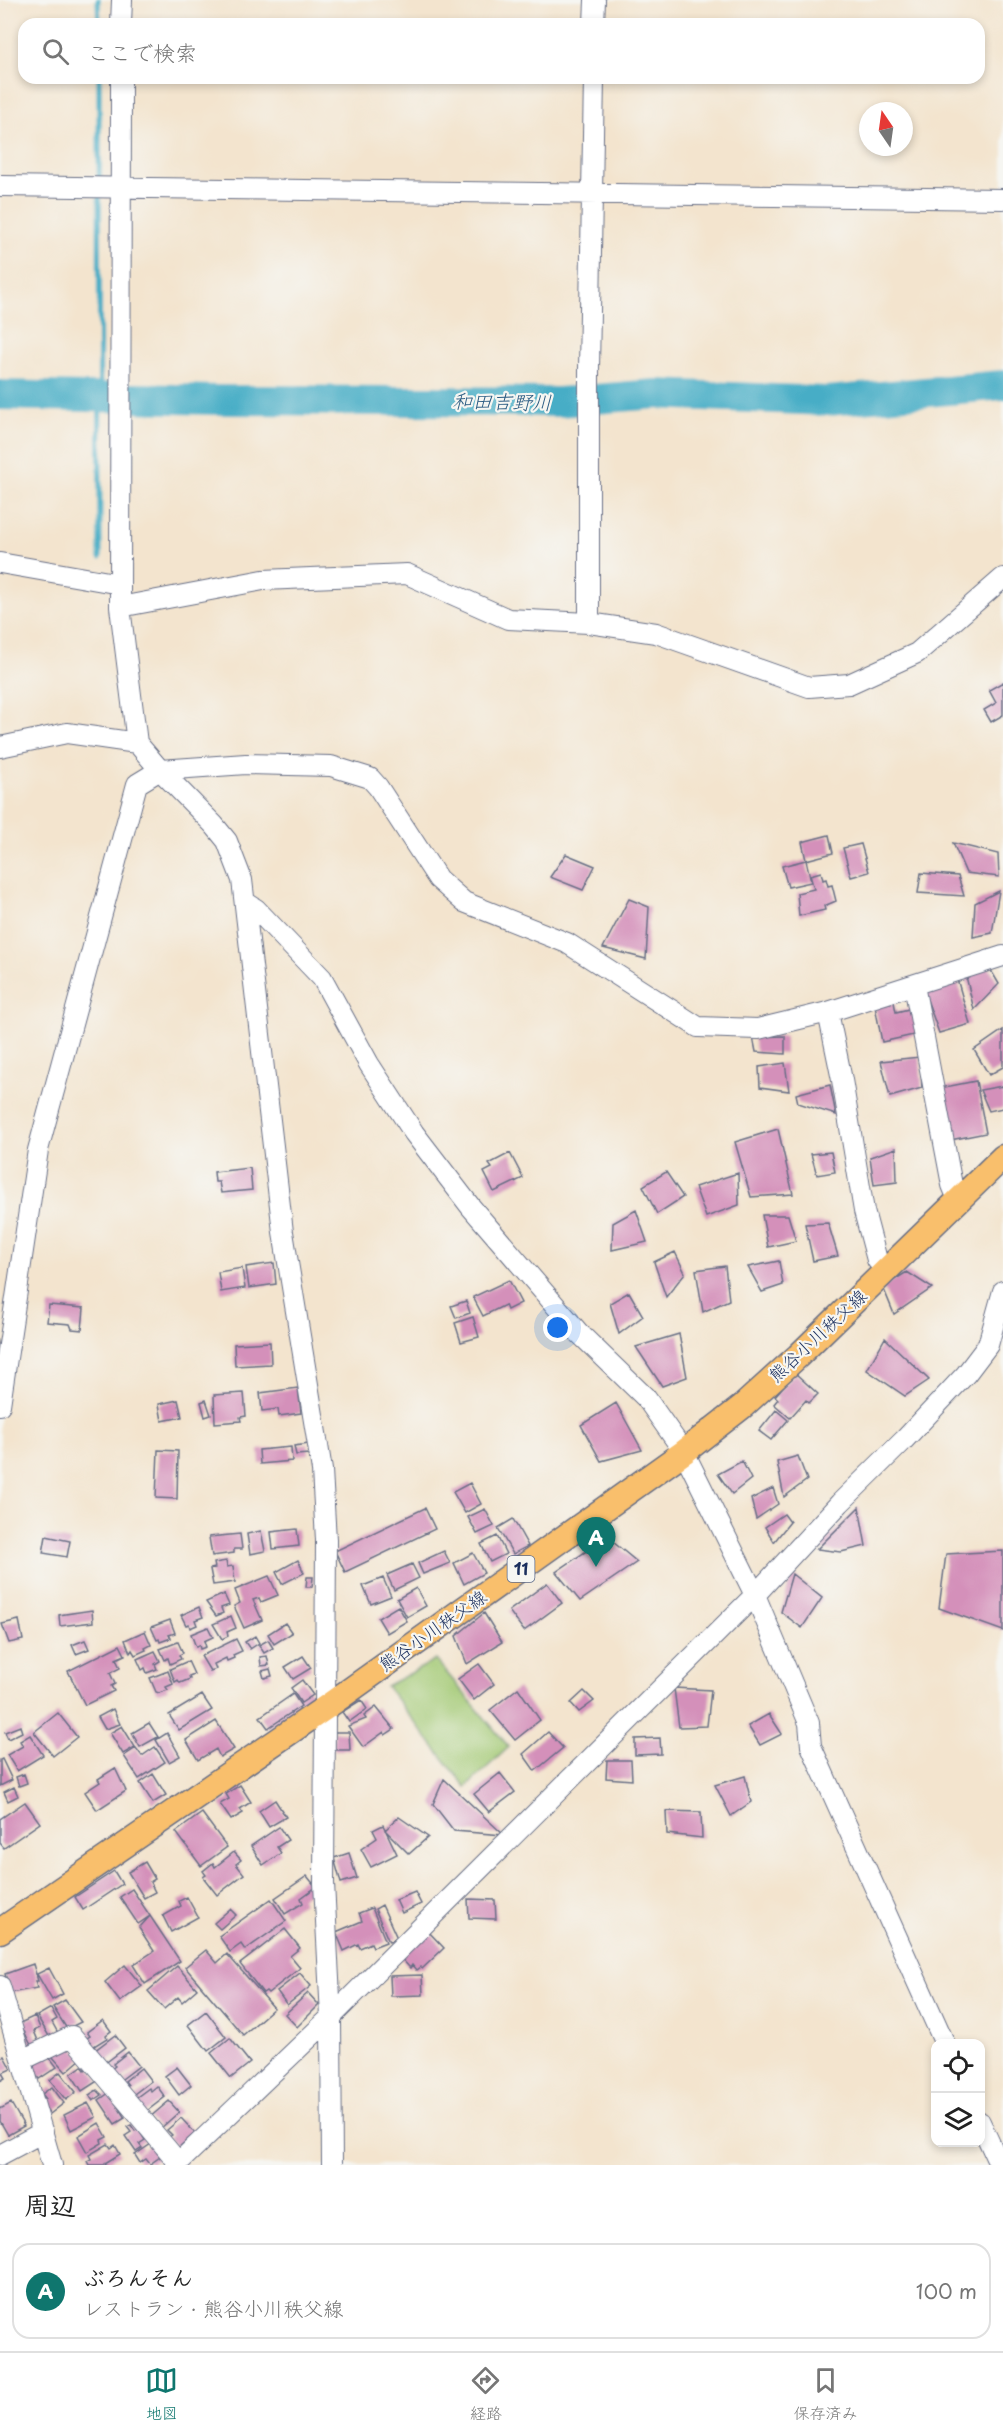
<!DOCTYPE html>
<html lang="ja">
<head>
<meta charset="utf-8">
<style>
	body { margin:0; font-family:"Playpen Sans","Klee One",sans-serif; background:#f2f2f2; color:#222 }
	.controls { position:absolute; right:18px; bottom:18px; display:grid; overflow:hidden; border-radius:12px; box-shadow:0 3px 9px #0003 }
	.controls button { width:54px; height:54px; display:grid; place-items:center; padding:0; border:0; border-bottom:2px solid #e0e0e0; background:#fff; color:#222; font:30px sans-serif }
	.compass { position:absolute; left:859px; top:102px; width:54px; height:54px; border-radius:50%; background:#fff; box-shadow:0 3px 9px #0003; rotate:347deg }
	.you { position:absolute; left:558px; top:1328px; width:21px; height:21px; margin:-15px; border:4px solid #fff; border-radius:50%; background:#1a73e8; box-shadow:0 0 0 9px #1a73e833 }
	.badge { display:grid; place-items:center; width:39px; height:39px; border-radius:50%; background:#0f766e; color:#fff; font-size:20px; font-weight:700 }
	.pin { position:absolute; translate:-50% -50px; filter:drop-shadow(0 2px 3px #0008) }
	.pin::after { content:''; position:absolute; top:32px; width:21px; height:18px; background:inherit; clip-path:polygon(0 0,100% 0,50% 100%) }
	.list { margin:0; padding:0; list-style:none }
	h2 { display:flex; justify-content:space-between; align-items:center; height:78px; margin:0; padding:0 24px; font-size:26px }
	h2 small { font-size:20px; font-weight:400; color:#767676 }
	.list li { display:grid; grid-template-columns:39px 1fr auto; gap:18px; align-items:center; box-sizing:border-box; height:96px; margin:0 12px 12px; padding:0 12px; border:2px solid #e0e0e0; border-radius:18px }
	.list b { display:block; font-size:22px; white-space:nowrap }
	.list p { margin:0; font-size:20px; white-space:nowrap; color:#767676 }
	.list em { font-size:20px; font-style:normal; color:#767676 }
	.icon { flex:none; width:33px; height:33px; fill:none; stroke:currentColor; stroke-width:2; stroke-linecap:round; stroke-linejoin:round }
	.map { position:relative; flex:none; width:1003px; height:2165px; overflow:hidden }
	.search { position:absolute; background:#fff; box-shadow:0 3px 9px #0003; left:18px; right:18px; top:18px; height:66px; display:flex; align-items:center; gap:15px; box-sizing:border-box; padding:0 21px; border-radius:18px; color:#767676; font-size:22px }
	.sheet { height:186px; background:#fff }
	nav { display:flex; justify-content:space-around; align-items:center; box-sizing:border-box; height:84px; border-top:2px solid #e0e0e0; background:#fff; font-size:16px; color:#767676 }
	nav a { display:grid; justify-items:center; gap:3px }
	nav .on { color:#0f766e }
	.map>svg:first-child { display:block }
	.green { fill:#a3c973; stroke:#5f7c68; stroke-width:1.5 }
	.lines { fill:none; stroke-linecap:round; stroke-linejoin:round }
	.stream { stroke:#47adc6; stroke-width:5 }
	.river { stroke:#47adc6; stroke-width:30 }
	.building { fill:#d490ba }
	.minor-casing { stroke:#676e85; stroke-width:22 }
	.major-casing { stroke:#676e85; stroke-width:27 }
	.minor { stroke:#fff; stroke-width:20 }
	.major { stroke:#f9bf6c; stroke-width:24 }
	.labels { text-anchor:middle; stroke-width:4.5; stroke-linejoin:round; paint-order:stroke }
	.shield { fill:#f6f6f2; stroke:#5d6b8a; stroke-width:1.5 }
	.shield-label { font-size:16px; font-weight:bold; fill:#1b2f5e }
	.street-label { font-size:18px; fill:#1b2f5e; stroke:#f6f6f2 }
	.water-label { font-size:20px; font-style:italic; fill:#2a5b82; stroke:#f6f6f2 }
</style>
</head>
<body>
<div class="map">
<svg width="1003" height="2165" viewBox="0 0 1003 2165">
	<rect width="100%" height="100%" fill="#f6f6f2"/>
	<filter id="ink" filterUnits="userSpaceOnUse"><feTurbulence type="fractalNoise" baseFrequency=".0167" numOctaves="2"/><feDisplacementMap in="SourceGraphic" scale="12" xChannelSelector="R" yChannelSelector="G"/><feConvolveMatrix kernelMatrix="1 2 1 2 8 2 1 2 1" color-interpolation-filters="sRGB"/></filter>
	<filter id="wash" filterUnits="userSpaceOnUse"><feTurbulence type="fractalNoise" baseFrequency=".008" numOctaves="4" result="noise"/><feDisplacementMap in="SourceGraphic" scale="24" xChannelSelector="R" yChannelSelector="G"/><feGaussianBlur stdDeviation="1.35" result="paint"/><feColorMatrix in="noise" values="0 0 0 0 0 0 0 0 0 0 0 0 0 0 0 0 0 1.4 0 .05"/><feComposite in="paint" operator="in"/></filter>
	<g filter="url(#wash)">
		<rect width="100%" height="100%" fill="#f3e4ce"/>
		<path class="green" d="M436 1660 509 1747 466 1787 386 1686Z"/>
		<g class="lines">
			<path class="stream" d="M98 0 99 24
				M99 78 100 558"/>
			<path class="river" d="M0 395 218 400 559 402 656 394 827 401 1003 385"/>
		</g>
		<g id="blocks">
			<path class="building" d="M1003 682V715L991 722 984 710 996 703 989 690Z
				M829 835 833 853 806 860 802 842Z
				M953 843 998 854 999 877 966 873Z
				M861 844 869 872 851 877 843 848Z
				M566 854 595 866 583 890 550 877Z
				M806 860 811 882 788 887 782 866Z
				M821 872 823 880 826 879 828 886 832 885 836 901 824 906 825 910 799 916 797 893 814 889 810 875Z
				M921 873 958 876 964 896 918 893Z
				M999 891 992 933 973 937 975 903Z
				M629 899 649 907 646 959 603 948Z
				M989 967 999 984 974 1010 966 976Z
				M956 975 970 1024 939 1033 924 991Z
				M894 1002 896 1012 913 1008 918 1034 882 1042 875 1006Z
				M1003 1030V1067L989 1075 974 1050Z
				M785 1036V1054L756 1052 753 1037Z
				M920 1057 922 1088 890 1097 881 1061Z
				M785 1063 789 1091 760 1087 759 1067Z
				M976 1081 986 1133 950 1140 940 1088Z
				M830 1085 836 1115 798 1103 796 1094Z
				M1003 1086V1108L989 1111 980 1090Z
				M778 1129 793 1194 751 1197 735 1142Z
				M896 1148 897 1182 874 1185 870 1157Z
				M831 1152 835 1172 817 1175 811 1154Z
				M510 1153 523 1178 494 1192 484 1172 492 1168 489 1164Z
				M250 1168 252 1190 221 1193 219 1182H215L214 1172Z
				M666 1172 683 1197 657 1214 643 1186Z
				M738 1173 739 1205 706 1217 695 1187Z
				M636 1210 647 1242 612 1250 613 1223Z
				M762 1215H788L796 1241 768 1247Z
				M828 1223 838 1256 813 1261 805 1224Z
				M675 1252 685 1273 666 1297 654 1262Z
				M779 1261 783 1285 762 1292 748 1267Z
				M274 1263 276 1284 249 1288 246 1267Z
				M725 1266 729 1300 703 1312 696 1270Z
				M242 1268 245 1288 221 1292 218 1272Z
				M907 1272 932 1288 894 1314 883 1287Z
				M509 1280 521 1303 507 1310 505 1305 483 1316 473 1297Z
				M629 1292 643 1316 619 1334 610 1303Z
				M466 1301 470 1313 456 1318 451 1306Z
				M49 1305 84 1308 82 1330 72 1329 70 1324 47 1322Z
				M473 1317 479 1337 461 1342 455 1323Z
				M679 1334 687 1377 662 1386 636 1347Z
				M885 1338 929 1380 905 1396 867 1370Z
				M270 1342 271 1364 235 1366 234 1344Z
				M795 1373 818 1394 809 1403 806 1400 790 1418 774 1404 778 1399 775 1396Z
				M298 1388 301 1413 279 1416 278 1409 262 1411 260 1393Z
				M244 1393 246 1416 240 1417 241 1421 215 1423 214 1395Z
				M178 1400 182 1417 162 1421 159 1404Z
				M206 1400 211 1415 205 1417 201 1402Z
				M616 1403 642 1450 601 1461 581 1425Z
				M776 1410 788 1420 771 1440 759 1431Z
				M308 1444 309 1454 296 1455 294 1446Z
				M291 1447 292 1461 260 1464 259 1450Z
				M158 1450 178 1451 177 1499 156 1498Z
				M798 1456 807 1480 784 1497 777 1462Z
				M742 1461 751 1479 732 1494 718 1474Z
				M470 1483 481 1504 465 1513 453 1492Z
				M773 1488 778 1504 756 1519 751 1499Z
				M859 1507 866 1546 841 1552 817 1549Z
				M425 1508 435 1529 345 1572 335 1551Z
				M485 1509 494 1526 477 1534 468 1517Z
				M784 1514 790 1522 774 1542 765 1527Z
				M513 1519 528 1546 513 1554 498 1528Z
				M297 1529 299 1546 273 1549 271 1532Z
				M261 1531 265 1551 250 1554 247 1534Z
				M240 1534 242 1549H234V1553L212 1556 209 1537Z
				M46 1536 70 1541 67 1557 43 1553Z
				M497 1536 506 1554 490 1562 481 1544Z
				M607 1537 637 1562 580 1601 556 1572Z
				M444 1551 450 1563 423 1574 418 1563Z
				M1003 1551V1631L939 1608 946 1554Z
				M473 1553 484 1573 464 1584 454 1563Z
				M298 1560 304 1573 282 1584 276 1572Z
				M226 1561 227 1567 233 1566 235 1582 213 1585 210 1569 215 1568 214 1563Z
				M412 1564 419 1578 394 1590 387 1575Z
				M792 1574 822 1598 802 1628 781 1612Z
				M269 1576 278 1595 261 1602 259 1598 253 1600 262 1620 244 1628 234 1606 240 1603 235 1590Z
				M307 1577H313L312 1587H306Z
				M383 1578 391 1596 371 1604 363 1586Z
				M547 1583 562 1603 524 1631 509 1611Z
				M416 1588 426 1606 407 1617 397 1599Z
				M224 1594 229 1605 221 1608 223 1613 216 1616 206 1602Z
				M398 1606 407 1621 387 1633 378 1618Z
				M199 1607 203 1617 195 1620 197 1625 190 1628 189 1624 186 1625 181 1615Z
				M92 1610 93 1622 60 1626 59 1615Z
				M484 1613 502 1642 467 1664 456 1636Z
				M231 1616 236 1628 227 1632 228 1636 222 1639 213 1624Z
				M19 1620 23 1640 9 1643 2 1624Z
				M170 1620 175 1633 169 1635 171 1638 160 1642 159 1639 157 1640 151 1627Z
				M285 1623 292 1633 274 1644 268 1634Z
				M208 1627 213 1637 204 1641 206 1647 200 1649 199 1645 196 1647 191 1634Z
				M145 1631 151 1645 145 1648 146 1650 135 1655 132 1650 130 1653 125 1640Z
				M255 1636 259 1643 250 1649 245 1642Z
				M236 1639 242 1651 233 1655 234 1658 227 1661 226 1658 214 1664 216 1669 210 1671 201 1656Z
				M85 1640 89 1649 76 1654 72 1645Z
				M268 1640 273 1648 264 1653 259 1645Z
				M178 1642 183 1653 179 1655 181 1659 170 1664 168 1658 165 1660 160 1649Z
				M120 1645 125 1655 116 1659 120 1668 110 1673 115 1684 111 1686 114 1691 85 1705 68 1671Z
				M155 1651 160 1661 155 1664 157 1669 147 1673 145 1668 142 1670 137 1659Z
				M267 1656 269 1665 261 1666 260 1657Z
				M303 1656 311 1668 293 1679 285 1667Z
				M188 1661 194 1674 189 1676 190 1679 180 1683 178 1680 175 1682 170 1669Z
				M479 1664 494 1684 474 1700 458 1679Z
				M270 1669 272 1676 264 1678 262 1671Z
				M168 1671 173 1684 166 1687 168 1690 159 1693 156 1692 150 1678Z
				M302 1680 313 1695 301 1703 291 1688Z
				M518 1688 540 1720 515 1740 490 1710Z
				M674 1688 711 1690 707 1726 679 1727Z
				M584 1691 594 1701 579 1712 571 1703Z
				M293 1694 301 1706 268 1728 260 1717Z
				M202 1695 212 1710 179 1730 169 1715Z
				M361 1700 367 1709 349 1722 342 1712Z
				M376 1707 394 1729 385 1735 384 1732 363 1747 348 1726 366 1719 364 1716Z
				M113 1709 120 1724 105 1729 98 1717Z
				M58 1713 77 1737 53 1756 34 1732Z
				M769 1714 782 1734 760 1745 748 1726Z
				M216 1721 234 1749 220 1757 216 1749 198 1760 186 1740Z
				M149 1723 158 1737 140 1747 132 1733Z
				M20 1726 22 1732 8 1739 5 1732Z
				M122 1726 135 1747 123 1754 110 1733Z
				M334 1732H349L350 1750H334Z
				M548 1732 563 1748 535 1771 523 1754Z
				M167 1733 180 1756 169 1762 156 1740Z
				M30 1735 43 1755 17 1771 7 1755 23 1746 20 1741Z
				M660 1738 661 1754 635 1755V1739Z
				M155 1747 165 1762 139 1779 124 1756 136 1748 142 1756Z
				M2 1759 12 1780 0 1786V1760Z
				M607 1760H631L632 1780 606 1778Z
				M115 1768 126 1791 97 1810 85 1792 100 1782 98 1779Z
				M500 1773 515 1792 489 1812 474 1794Z
				M24 1774 27 1783 19 1786 16 1777Z
				M153 1774 166 1795 153 1803 140 1783Z
				M745 1776 751 1802 731 1816 715 1785Z
				M444 1779 504 1835 454 1831 433 1804Z
				M240 1785 251 1802 240 1809 243 1813 231 1820 220 1804 229 1799 226 1794Z
				M14 1787 18 1796 8 1801 4 1792Z
				M275 1800 286 1817 269 1827 259 1811Z
				M25 1802 40 1823 4 1848 0 1843V1819Z
				M666 1811 701 1812 702 1838 667 1834Z
				M202 1813 227 1847 201 1866 176 1832Z
				M399 1817 428 1837 409 1854 385 1830Z
				M383 1825 397 1854 371 1867 361 1849 377 1838 373 1830Z
				M279 1827 288 1840 277 1847 281 1853 263 1865 251 1846Z
				M234 1852 241 1860 236 1864 244 1874 217 1895 203 1877 206 1875 203 1871 213 1863 215 1867Z
				M349 1853 357 1878 341 1883 334 1858Z
				M145 1862 155 1879 150 1882 155 1892 144 1898 128 1872Z
				M114 1871 122 1884 83 1910 75 1897Z
				M307 1876 316 1887 301 1898 303 1903 285 1914 275 1898Z
				M132 1889 150 1916 138 1924 120 1897Z
				M415 1892 421 1904 402 1913 396 1900Z
				M187 1897 198 1917 171 1932 163 1916 181 1906 179 1901Z
				M271 1899 286 1921 245 1950 241 1944 230 1952 219 1936Z
				M468 1899 495 1900 496 1919 469 1918Z
				M382 1905 397 1938 389 1942 375 1909Z
				M372 1908 386 1942 373 1947 371 1943 360 1948 358 1944 344 1951 336 1932 362 1921 359 1913Z
				M230 1909 236 1915 220 1929 214 1923Z
				M150 1916 180 1961 145 1984 133 1965 154 1951 139 1928Z
				M285 1929 300 1948 290 1956 300 1968 268 1993 266 1991 263 1993 240 1964Z
				M427 1930 444 1948 422 1969 420 1967 416 1970 412 1965 410 1968 400 1957Z
				M206 1950 217 1963 227 1954 274 2008 243 2035 185 1967Z
				M33 1964 38 1981H35L37 1988 11 1993 5 1974Z
				M125 1965 142 1986 120 2002 105 1982Z
				M177 1966 197 1989 182 2002 178 1997 164 2009 148 1991Z
				M49 1968 63 1994 52 2000 37 1974Z
				M300 1973 311 1986 287 2005 277 1991Z
				M422 1975 423 1995 391 1996 390 1976Z
				M308 1993 319 2005 297 2027 285 2014Z
				M65 2000 81 2022 67 2029 53 2007Z
				M51 2008 57 2019 52 2022 58 2033 50 2038 37 2016Z
				M206 2011 226 2037 208 2051 188 2025Z
				M35 2016 40 2028 34 2031 39 2043 32 2047 20 2023Z
				M103 2020 111 2031 106 2035 107 2038 91 2048 84 2040 90 2036 87 2032Z
				M115 2035 125 2048 104 2064 94 2051Z
				M230 2038 250 2063 231 2078 211 2053Z
				M64 2045 68 2050 72 2047 82 2058 66 2072 52 2056Z
				M128 2052 139 2066 118 2082 109 2071 115 2066 113 2064Z
				M48 2055 57 2067 39 2079 31 2069 35 2065 34 2063Z
				M4 2056 11 2069 2 2073 5 2078 0 2081V2058Z
				M82 2066 85 2070 89 2067 99 2080 82 2091 71 2074Z
				M177 2067 191 2085 179 2095 165 2076Z
				M141 2068 151 2081 130 2097 124 2089 128 2085 125 2081Z
				M60 2072 76 2092 66 2100 50 2080Z
				M157 2086 165 2097 143 2114 133 2100 149 2088 151 2091Z
				M52 2087 64 2103 50 2114 42 2103 46 2099 42 2094Z
				M97 2090 102 2095 93 2101 89 2095Z
				M109 2093 125 2118 115 2124 99 2100Z
				M169 2101 179 2112 160 2129 149 2118Z
				M11 2103 24 2126 8 2135 0 2121V2109Z
				M88 2103 96 2117 71 2130 64 2115Z
				M181 2118 195 2133 178 2148 168 2138 172 2135 167 2130Z
				M99 2123 107 2137 101 2140 102 2143 87 2152 78 2136Z
				M131 2125 135 2131 138 2129 145 2140 139 2144 142 2148 136 2152 125 2136 131 2132 127 2127Z
				M108 2144 111 2148 115 2145 120 2154 105 2163 107 2165H89L87 2161 91 2159 89 2155Z
				M151 2144 160 2157 150 2164 146 2159 140 2163 135 2155Z"/>
		</g>
	</g>
	<g filter="url(#ink)">
		<use href="#blocks" fill-opacity="0" stroke="#676e85" stroke-width="1.5"/>
		<g class="lines">
			<g class="minor-casing">
				<path id="minor" d="M121 24 122 0
					M594 24 595 0
					M121 78 120 607 137 743 160 770 214 825 227 841 242 880 283 1232 322 1470 326 1540 324 1883 331 2017 332 2165
					M0 186 1003 199
					M0 563 120 584
					M120 607 263 580 407 574 508 619 589 623 656 633 809 687 849 684 917 653 1003 578
					M589 623V369L594 78
					M0 747 67 733 137 743
					M245 902 256 909 322 978 369 1064 414 1133 470 1206 579 1333 646 1398 684 1452 755 1595 809 1723 811 1746 945 2044
					M914 985 952 1185 959 1202
					M828 1012 842 1080 864 1211 877 1260 886 1271
					M0 1405 38 1150 137 784 160 770 246 764 331 766 370 778 378 787 438 879 464 902 567 943 698 1027 758 1029 828 1012 1003 956
					M0 1986 52 2165
					M22 2060 72 2036 178 2162
					M980 2122 999 2163 1003 2164
					M0 2155 43 2132
					M176 2165 331 2017 755 1595 840 1503 904 1440 966 1374 988 1345 1003 1291"/>
			</g>
			<g class="major-casing">
				<path id="major" d="M0 1931 325 1708 684 1452 743 1406 798 1356 1003 1157"/>
			</g>
			<use href="#minor" class="minor"/>
			<use href="#major" class="major"/>
		</g>
	</g>
	<g class="labels">
		<rect class="shield" x="507.5" y="1556" width="27" height="26" rx="4.5"/>
		<g class="shield-label">
			<text x="521" y="1575">11</text>
		</g>
		<g class="street-label">
			<text transform="translate(818 1336) rotate(-43)" y="6">熊谷小川秩父線</text>
			<text transform="translate(433 1631) rotate(-35)" y="6">熊谷小川秩父線</text>
		</g>
		<g class="water-label">
			<text transform="translate(502 402) rotate(1)" y="7">和田吉野川</text>
		</g>
	</g>
</svg>
<div class="controls">
<button><svg class="icon" aria-label="locate" viewBox="0 0 24 24"><circle cx="12" cy="12" r="6"/><path d="M12 2v4M12 18v4M2 12h4M18 12h4"/></svg></button>
<button><svg class="icon" aria-label="layers" viewBox="0 0 24 24"><path d="M12 4l9 5-9 5-9-5zM3 14l9 5 9-5"/></svg></button>
</div>
<svg class="compass" viewBox="-18 -18 36 36"><path d="M0-13l5 13h-10z" fill="#e53935"/><path d="M0 13l5-13h-10z" fill="#767676"/></svg>
<div class="you"></div>
<div class="pin badge" style="left:596px;top:1567px">A</div>
<div class="search"><svg class="icon" aria-label="search" viewBox="0 0 24 24"><circle cx="10" cy="10" r="6"/><path d="M15 15l6 6"/></svg>ここで検索</div>
</div>
<section class="sheet">
<h2>周辺<small></small></h2>
<ul class="list">
<li><span class="badge">A</span><div><b>ぶろんそん</b><p>レストラン · 熊谷小川秩父線</p></div><em>100 m</em></li>
</ul>
</section>
<nav>
<a class="on"><svg class="icon" aria-label="map" viewBox="0 0 24 24"><path d="M3 6l6-2 6 2 6-2v14l-6 2-6-2-6 2zM9 4v14M15 6v14"/></svg>地図</a>
<a><svg class="icon" aria-label="directions" viewBox="0 0 24 24"><path d="M12 3l9 9-9 9-9-9zM9 14v-3h6M13 9l2 2-2 2"/></svg>経路</a>
<a><svg class="icon" aria-label="saved" viewBox="0 0 24 24"><path d="M7 4h10v16l-5-4-5 4z"/></svg>保存済み</a>
</nav>
</body>
</html>
